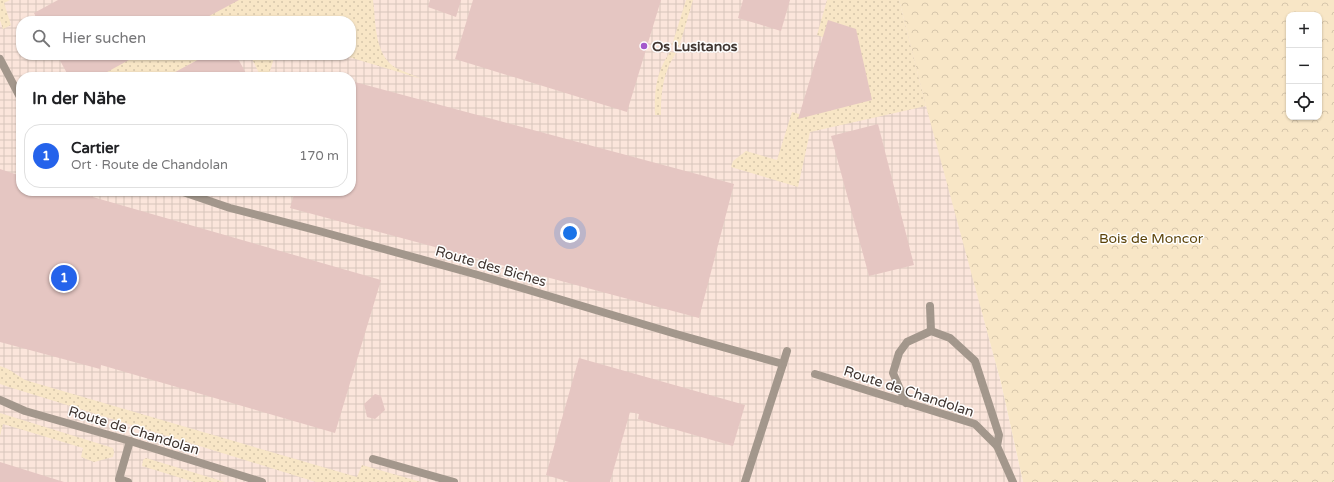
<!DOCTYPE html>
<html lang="de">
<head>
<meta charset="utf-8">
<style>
	body { margin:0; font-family:"Varela Round",sans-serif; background:#f2f2f2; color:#202124 }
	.controls { position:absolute; right:12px; top:12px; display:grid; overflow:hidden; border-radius:8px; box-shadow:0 1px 3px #0004 }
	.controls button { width:36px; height:36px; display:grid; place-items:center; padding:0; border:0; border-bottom:1px solid #e0e0e0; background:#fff; color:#202124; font:20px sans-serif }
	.you { position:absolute; left:570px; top:233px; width:14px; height:14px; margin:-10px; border:3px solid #fff; border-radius:50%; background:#1a73e8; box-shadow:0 0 0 6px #1a73e833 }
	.badge { display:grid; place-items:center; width:26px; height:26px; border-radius:50%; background:#2563eb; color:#fff; font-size:13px; font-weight:700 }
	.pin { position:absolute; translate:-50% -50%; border:2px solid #fff; box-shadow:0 1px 4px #0006 }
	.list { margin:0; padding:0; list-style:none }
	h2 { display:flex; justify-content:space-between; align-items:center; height:52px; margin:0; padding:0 16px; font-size:17px }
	h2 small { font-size:13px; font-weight:400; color:#757577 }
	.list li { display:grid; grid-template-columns:26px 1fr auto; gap:12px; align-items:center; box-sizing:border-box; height:64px; margin:0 8px 8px; padding:0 8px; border:1px solid #e0e0e0; border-radius:16px }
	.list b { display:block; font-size:15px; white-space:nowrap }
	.list p { margin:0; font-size:13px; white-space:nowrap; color:#757577 }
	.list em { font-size:13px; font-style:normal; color:#757577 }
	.icon { flex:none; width:22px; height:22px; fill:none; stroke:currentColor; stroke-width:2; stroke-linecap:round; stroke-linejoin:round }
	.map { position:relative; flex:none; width:1334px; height:482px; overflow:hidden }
	.search { position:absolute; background:#fff; box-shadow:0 1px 3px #0004; left:16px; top:16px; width:340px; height:44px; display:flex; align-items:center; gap:10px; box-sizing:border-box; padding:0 14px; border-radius:16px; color:#757577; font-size:15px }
	.panel { position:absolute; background:#fff; box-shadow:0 1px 3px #0004; left:16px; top:72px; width:340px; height:124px; border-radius:16px }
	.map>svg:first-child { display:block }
	.industrial { fill:url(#industrial-grid); fill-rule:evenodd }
	.grass { fill:url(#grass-dots) }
	.forest { fill:url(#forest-crowns); fill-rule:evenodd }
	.building { fill:#e5c6c2 }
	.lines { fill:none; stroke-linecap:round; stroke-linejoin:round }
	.service { stroke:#a3978c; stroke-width:8 }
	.minor { stroke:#a3978c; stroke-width:8 }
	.poi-dot { fill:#a459cc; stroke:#fff; stroke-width:1.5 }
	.labels { text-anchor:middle; stroke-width:3; stroke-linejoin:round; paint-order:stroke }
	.poi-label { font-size:14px; font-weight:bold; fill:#413631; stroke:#fff; text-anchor:start }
	.park-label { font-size:14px; fill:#5c4309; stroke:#fff }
	.street-label { font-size:14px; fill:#413631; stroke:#fff }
</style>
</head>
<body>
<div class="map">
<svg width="1334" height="482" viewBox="0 0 1334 482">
	<defs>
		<pattern id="industrial-grid" width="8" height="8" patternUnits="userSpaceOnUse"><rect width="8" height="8" fill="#fbe5db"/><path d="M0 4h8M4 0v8" fill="none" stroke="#d8c5bc"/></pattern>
		<pattern id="grass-dots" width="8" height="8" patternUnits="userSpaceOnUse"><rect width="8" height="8" fill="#f8e6c6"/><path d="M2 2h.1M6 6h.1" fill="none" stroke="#d6c6ab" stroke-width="1.8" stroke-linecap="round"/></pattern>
		<pattern id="forest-crowns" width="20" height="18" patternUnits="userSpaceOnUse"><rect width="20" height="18" fill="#f8e6c6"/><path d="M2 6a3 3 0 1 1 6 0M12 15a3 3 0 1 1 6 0" fill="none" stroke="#d6c6ab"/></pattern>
	</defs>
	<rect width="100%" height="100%" fill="#fbf5f2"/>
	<path class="industrial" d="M0 0H899L1001 383 1023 482H0ZM21 21H351V55H21ZM21 77H351V191H21Z"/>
	<path class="grass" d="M0 0H10L4 3 11 25 3 29 0 20Z
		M224 0H373C376 22 374 55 396 68 404 72 413 75 422 79L342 55H351V21H187Z
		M686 0H693L679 47 672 45Z
		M827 0H899L926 106 810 132 798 187 731 167 733 161 746 151 777 160 792 112 806 116 828 39 817 35Z
		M670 52 676 53C663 73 661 91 661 115H655C654 92 656 72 670 52Z
		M126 55H207L166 77H87Z
		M250 55H275L268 77H261Z
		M0 366 8 369 25 380 357 477 362 465 421 482H316L9 387 0 384Z
		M0 413 113 448 114 452 113 457 94 462 81 457 83 448 3 424 0 436Z
		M146 458 225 482H194L142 466 143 460Z"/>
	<path class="forest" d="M899 0H1334V482H1023L1001 383 926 106ZM1289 15H1319V117H1289Z"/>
	<path class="building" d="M58 0H239L200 21H38L34 13Z
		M430 0H461L456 17 428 7Z
		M473 0H661L627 112 455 59Z
		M743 0H790L781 31 738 18Z
		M828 20 856 29 872 100 798 119Z
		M57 55H138L98 77H69Z
		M207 55H236L248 77H166Z
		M351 81 734 184 699 318 290 208 295 191H351Z
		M878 124 914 265 869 276 831 136Z
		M0 169 21 176V191H72L381 280 335 433 101 365 100 369 0 342Z
		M579 358 745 405 733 446 638 419 639 414 630 412 610 482H569L546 475Z
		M375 394 381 396 385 410 375 419 367 417 364 404Z
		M0 462 64 482H0Z"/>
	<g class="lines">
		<path class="service" d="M930 306 931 331
			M373 459 454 482
			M128 482 119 479 130 441
			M745 482 783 364"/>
		<path class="minor" d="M0 59 21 99
			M180 191 230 208 319 231 478 275 676 334 783 364 787 351
			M815 374 975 424 997 446 1013 482
			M0 400 25 411 130 441 262 482
			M906 403 893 373 899 353 907 342 931 331 950 338 975 361 999 435 997 446"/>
	</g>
	<circle class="poi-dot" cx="644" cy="46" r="4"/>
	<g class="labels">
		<g class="poi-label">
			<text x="652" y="51">Os Lusitanos</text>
		</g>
		<g class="park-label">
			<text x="1151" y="243">Bois de Moncor</text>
		</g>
		<g class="street-label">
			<text transform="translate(491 266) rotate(16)" y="5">Route des Biches</text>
			<text transform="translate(909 391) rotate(18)" y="5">Route de Chandolan</text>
			<text transform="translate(134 430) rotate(17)" y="5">Route de Chandolan</text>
		</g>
	</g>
</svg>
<div class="controls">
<button>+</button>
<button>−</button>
<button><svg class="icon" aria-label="locate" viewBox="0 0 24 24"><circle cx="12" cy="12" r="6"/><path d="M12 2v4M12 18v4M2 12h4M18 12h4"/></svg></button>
</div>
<div class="you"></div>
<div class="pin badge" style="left:64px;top:278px">1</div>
<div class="search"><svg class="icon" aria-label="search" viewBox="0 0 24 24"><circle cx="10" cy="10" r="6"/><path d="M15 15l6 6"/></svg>Hier suchen</div>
<section class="panel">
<h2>In der Nähe<small></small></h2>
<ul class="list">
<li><span class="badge">1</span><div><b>Cartier</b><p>Ort · Route de Chandolan</p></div><em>170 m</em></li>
</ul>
</section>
</div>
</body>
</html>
